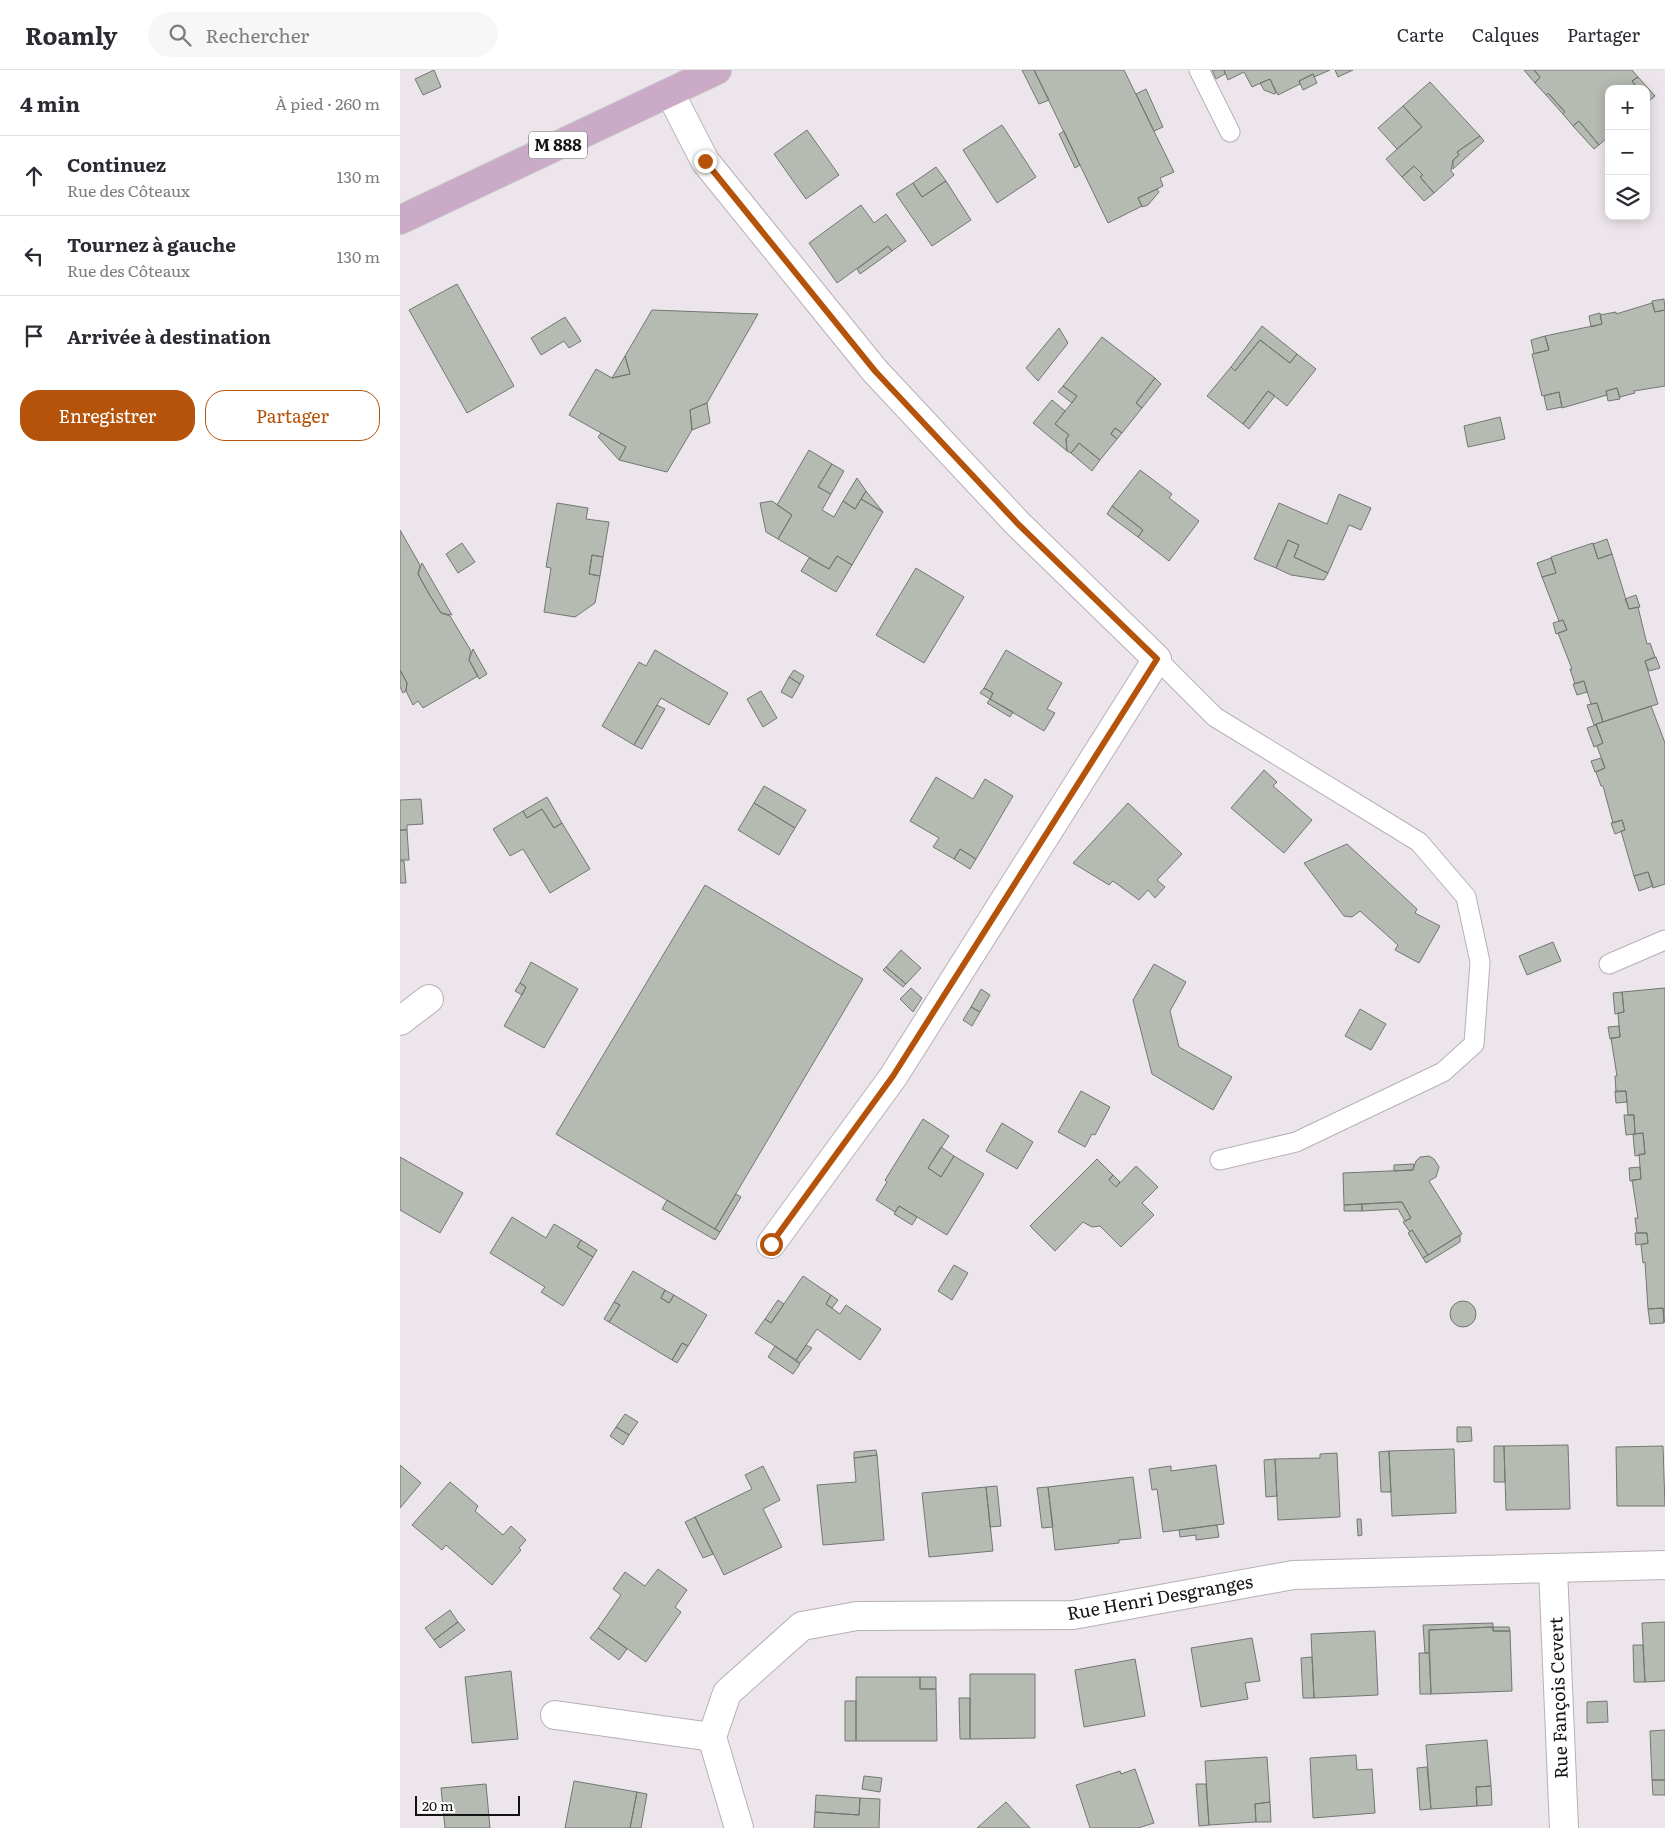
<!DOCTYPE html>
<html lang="fr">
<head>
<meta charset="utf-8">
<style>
	body { margin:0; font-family:Literata,serif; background:#f7f7f7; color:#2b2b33 }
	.controls { position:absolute; right:15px; top:15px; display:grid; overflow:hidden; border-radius:10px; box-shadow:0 2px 12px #0003 }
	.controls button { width:45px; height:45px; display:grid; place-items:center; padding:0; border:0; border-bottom:1px solid #e1e1e2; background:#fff; color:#2b2b33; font:25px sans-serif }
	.scale { position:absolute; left:15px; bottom:12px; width:105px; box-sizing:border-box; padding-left:5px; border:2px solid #141214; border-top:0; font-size:14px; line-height:18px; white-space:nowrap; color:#141214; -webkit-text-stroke:4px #fff; paint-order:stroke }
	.stop { position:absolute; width:15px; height:15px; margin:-11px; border:4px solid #b45309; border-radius:50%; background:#fff }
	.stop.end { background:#b45309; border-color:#fff; box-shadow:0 1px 5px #0008 }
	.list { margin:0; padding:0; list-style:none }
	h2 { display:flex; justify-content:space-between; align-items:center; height:65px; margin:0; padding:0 20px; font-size:21px }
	h2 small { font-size:16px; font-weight:400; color:#7c7c81 }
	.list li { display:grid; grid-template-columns:32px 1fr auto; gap:15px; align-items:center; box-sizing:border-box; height:80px; padding:0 20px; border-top:1px solid #e1e1e2 }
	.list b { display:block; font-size:19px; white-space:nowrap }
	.list p { margin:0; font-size:16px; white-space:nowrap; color:#7c7c81 }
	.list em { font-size:16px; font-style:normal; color:#7c7c81 }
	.actions { display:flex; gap:10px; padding:15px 20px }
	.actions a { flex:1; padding:11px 0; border:1px solid #b45309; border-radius:20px; text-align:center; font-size:18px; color:#b45309 }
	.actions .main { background:#b45309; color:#fff }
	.icon { flex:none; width:28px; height:28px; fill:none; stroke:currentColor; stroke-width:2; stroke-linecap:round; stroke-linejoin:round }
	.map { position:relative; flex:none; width:1265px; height:1758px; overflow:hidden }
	header { display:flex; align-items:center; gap:30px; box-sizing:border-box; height:70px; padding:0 25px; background:#fff; border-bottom:1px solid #e1e1e2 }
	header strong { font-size:24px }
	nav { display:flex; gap:28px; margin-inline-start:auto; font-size:18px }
	.search { width:350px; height:45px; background:#f7f7f7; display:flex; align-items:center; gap:12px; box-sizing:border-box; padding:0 18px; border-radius:28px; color:#7c7c81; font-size:19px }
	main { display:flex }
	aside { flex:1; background:#fff }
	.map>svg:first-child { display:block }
	.building { fill:#b5bab3; stroke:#737771 }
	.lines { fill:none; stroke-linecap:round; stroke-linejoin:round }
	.service-casing { stroke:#b7b0b6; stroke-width:21 }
	.minor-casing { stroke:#b7b0b6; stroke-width:30 }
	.primary-casing { stroke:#c7c6c7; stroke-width:30 }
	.service { stroke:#fff; stroke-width:19 }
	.minor { stroke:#fff; stroke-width:28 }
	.primary { stroke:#cbaac8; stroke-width:28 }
	.route { stroke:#b45309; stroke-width:6 }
	.labels { text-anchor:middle; stroke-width:5; stroke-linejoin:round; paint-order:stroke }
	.shield { fill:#fff; stroke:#5a595a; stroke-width:1 }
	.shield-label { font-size:16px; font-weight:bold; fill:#141214 }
	.street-label { font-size:18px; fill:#141214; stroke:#fff }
</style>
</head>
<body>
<header>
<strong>Roamly</strong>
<div class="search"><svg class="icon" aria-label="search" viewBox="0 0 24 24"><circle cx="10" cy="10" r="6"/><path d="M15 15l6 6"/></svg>Rechercher</div>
<nav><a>Carte</a><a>Calques</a><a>Partager</a></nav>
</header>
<main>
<aside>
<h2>4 min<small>À pied · 260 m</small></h2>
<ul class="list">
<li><svg class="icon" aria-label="ahead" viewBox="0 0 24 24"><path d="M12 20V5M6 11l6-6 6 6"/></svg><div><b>Continuez</b><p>Rue des Côteaux</p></div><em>130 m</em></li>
<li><svg class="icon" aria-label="left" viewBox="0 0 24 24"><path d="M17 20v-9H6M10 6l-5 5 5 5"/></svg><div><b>Tournez à gauche</b><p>Rue des Côteaux</p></div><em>130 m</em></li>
<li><svg class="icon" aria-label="arrive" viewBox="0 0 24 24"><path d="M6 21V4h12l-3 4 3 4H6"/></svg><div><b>Arrivée à destination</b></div></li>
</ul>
<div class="actions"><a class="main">Enregistrer</a><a>Partager</a></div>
</aside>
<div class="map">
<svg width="1265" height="1758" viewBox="0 0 1265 1758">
	<rect width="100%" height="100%" fill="#ece5eb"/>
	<path class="building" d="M34 0 41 17 23 25 15 9Z
		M622 0H634L649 30 639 34Z
		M634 0H724L774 102 760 108 763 116 738 128 742 136 708 153Z
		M812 0H824L825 4 816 9Z
		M824 0H930L914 7 913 4 899 11 900 14 878 25 870 9 852 17 844 2 828 10Z
		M935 0H953L938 7Z
		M1124 0H1134L1140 7 1135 13Z
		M1134 0H1232L1238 7 1232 11 1238 19H1209V66L1199 75 1179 51 1173 56 1163 44 1165 42 1148 23 1146 25 1135 13 1140 7Z
		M913 4 917 13 903 20 899 11Z
		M1238 7 1255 26 1249 31 1246 28V19H1238L1232 11Z
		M870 9 876 23 874 24 864 20 860 13Z
		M1030 12 1080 66 1057 82 1059 85 1053 90 1051 101 1054 105 1034 123 1020 107 1023 105 1014 96 1002 107 986 89 1022 57 1003 36Z
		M746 19 763 57 754 61 736 24Z
		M1148 23 1165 42 1163 44 1146 25Z
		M1003 36 1022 57 997 79 978 58Z
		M1179 51 1199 75 1194 79 1173 56Z
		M602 55 636 107 597 133 563 80Z
		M407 60 439 105 406 129 374 84Z
		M664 61 680 95 675 98 659 64Z
		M1080 66 1084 71 1053 99V90L1059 85 1057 82Z
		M1014 96 1023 105 1020 107 1034 123 1024 131 1002 107Z
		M536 97 546 111 522 127 513 113Z
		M546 111 571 150 532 176 496 124 513 113 522 127Z
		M757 119 759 122 748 135 742 137 738 128Z
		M461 135 474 153 486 144 506 171 492 181 488 176 437 213 409 173Z
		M488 176 492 181 460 204 457 199Z
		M57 214 114 316 67 343 9 240Z
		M1264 229 1265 240 1255 242 1252 231Z
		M1252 233 1255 242 1265 240V316L1234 321 1235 323 1220 327 1217 318 1206 321 1207 325 1162 338 1159 322 1142 326 1132 284 1149 280 1145 266 1202 254 1200 245 1216 242V244Z
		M252 240 358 244 307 333 290 340 292 360 267 402 219 390 226 377 169 345 196 299 212 308 230 304 225 286Z
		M1200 243 1202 254 1191 257 1189 246Z
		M165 247 181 271 169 278 164 271 141 285 131 268Z
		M862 256 897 284 890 293 860 270 835 301 831 297Z
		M659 258 668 273 638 311 626 298Z
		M1145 266 1149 280 1134 284 1131 270Z
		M702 267 755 308 736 333 742 338 722 363 715 358 711 364 717 369 700 390 679 373 671 383 667 381 666 369 669 365 655 354 677 326 663 316Z
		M860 270 890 293 897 284 916 299 887 336 868 321 843 354 807 326 831 297 835 301Z
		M225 286 230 304 212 308Z
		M755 308 761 314 742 338 736 333Z
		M663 316 677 326 672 333 658 322Z
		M1217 318 1220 329 1208 331 1206 321Z
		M868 321 875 326 849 359 843 354Z
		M1159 322 1162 337 1147 340 1144 326Z
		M652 330 665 341 655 354 669 365 666 369 667 381 633 353Z
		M307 333 310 353 292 360 290 340Z
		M1100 347 1105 369 1068 377 1064 356Z
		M715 358 722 363 717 369 711 364Z
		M201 363 226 377 219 390 198 367Z
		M679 373 700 390 692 401 671 383Z
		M409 380 432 394 418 417 431 424 422 440 434 447 443 431 455 439 461 429 483 442 452 495 437 486 429 499 378 469 392 445 377 435Z
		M432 394 444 401 431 424 418 417Z
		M740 400 772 424 769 428 799 451 769 491 738 467 743 460 712 436Z
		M457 408 466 421 455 439 443 431Z
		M466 421 483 442 461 429Z
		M939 424 971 438 961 460 949 455 928 503 894 487 899 475 888 470 876 498 854 489 879 433 927 454Z
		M372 431 392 445 378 469 366 462 360 433Z
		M157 433 188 438 186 449 209 452 203 487 192 485 189 504 200 506 195 533 175 547 144 542 151 498 146 497Z
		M712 436 743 460 738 467 707 444Z
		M0 460 20 495 18 504 29 524 41 543 50 546 71 581 69 590 78 606 23 638 18 631 13 635 6 621 7 613 0 600Z
		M1207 469 1212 484 1198 489 1193 474Z
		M888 470 899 475 894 487 928 503 924 510 891 505 876 498Z
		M62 473 75 492 58 503 46 484Z
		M1193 473 1198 489 1212 484 1229 539 1238 537 1247 574 1250 573 1255 587 1245 591 1258 634 1203 652 1197 633 1191 634 1184 611 1175 614 1170 599H1172L1158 563 1167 560 1163 550 1159 551 1142 507 1156 503 1151 487Z
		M192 485 203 487 200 506 189 504Z
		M437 486 452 495 436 522 401 501 409 488 429 499Z
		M1151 488 1156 503 1142 507 1137 493Z
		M22 493 52 545 41 543 29 524 18 504Z
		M516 498 564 527 524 593 476 565Z
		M1236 525 1240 537 1229 539 1225 529Z
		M1163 550 1167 560 1156 564 1153 553Z
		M73 579 87 604 79 609 69 590Z
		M255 580 328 623 309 655 261 628 234 675 202 656 239 592 246 596Z
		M606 580 662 613 647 639 655 643 644 661 590 629 593 623 584 618Z
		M1256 587 1260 598 1249 601 1245 591Z
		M0 600 7 613 6 621 3 623 0 617Z
		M394 600 404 606 400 614 389 607Z
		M389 607 400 614 392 628 381 622Z
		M1184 611 1187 622 1177 625 1173 614Z
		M584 618 593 623 590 629 580 623Z
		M361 621 377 648 363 657 347 629Z
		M590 629 613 642 610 647 587 633Z
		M1197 633 1203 652 1194 655 1187 635Z
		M257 635 265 639 242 679 234 675Z
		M1251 636 1265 673V814L1253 818 1248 802 1234 806 1221 761 1225 760 1222 750 1213 753 1203 716H1201L1196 702 1205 698 1197 676 1203 673 1196 654Z
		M1196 655 1203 673 1194 677 1187 658Z
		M1201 688 1205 698 1195 702 1191 691Z
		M864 700 877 712 873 716 912 750 884 783 831 738Z
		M536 707 573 729 585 709 613 726 576 789 560 779 554 789 533 777 539 768 510 751Z
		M364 716 406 740 395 758 354 733Z
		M147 727 162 753 154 758 142 739 127 748 123 741Z
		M21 729 23 754 7 755V760H0V730Z
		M354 733 395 758 379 785 338 760Z
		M728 733 782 784 757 810 765 817 755 828 748 820 739 830 713 811 709 815 673 793Z
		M142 739 154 758 162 753 190 799 150 823 123 779 110 786 93 759 123 741 127 748Z
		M1222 750 1225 760 1215 764 1211 753Z
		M0 760H7L9 790H0Z
		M947 774 1017 839 1015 843 1040 856 1019 893 995 880 998 875 960 841 952 847 944 846 904 793Z
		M560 779 576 789 570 799 554 789Z
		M0 791H4L6 813H0Z
		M1248 802 1253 816 1239 821 1234 806Z
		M305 815 463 909 315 1159 156 1064Z
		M1153 872 1161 891 1127 905 1119 886Z
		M501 880 521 898 506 914 486 897Z
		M131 892 178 919 144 978 104 956 126 917 120 913Z
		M754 894 786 912 770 941 779 977 832 1007 813 1040 752 1004 733 930Z
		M486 897 506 914 503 917 483 900Z
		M120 913 126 917 122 925 115 921Z
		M511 918 522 928 513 942 500 929Z
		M1265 918V1252H1264L1263 1238 1248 1239 1245 1192 1243 1193 1241 1175 1248 1173 1247 1163H1237L1235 1148H1238L1232 1110 1241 1109 1239 1084H1245L1243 1063 1235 1064 1234 1045H1228L1226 1021 1216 1022 1215 1006H1217L1211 968 1220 967 1218 943 1224 942 1222 922Z
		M581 919 590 925 580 942 571 937Z
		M1222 922 1224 942 1215 944 1213 923Z
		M571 937 580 942 572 956 563 950Z
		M960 939 986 954 971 980 945 966Z
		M1219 956 1220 967 1210 969 1208 957Z
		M681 1021 710 1037 695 1065 692 1064 685 1077 658 1062Z
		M1215 1021H1226L1227 1032 1216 1033Z
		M1224 1045H1234L1235 1064 1226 1065Z
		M523 1049 549 1066 528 1098 541 1107 554 1086 584 1104 547 1165 499 1136 495 1142 476 1130 487 1112 485 1110Z
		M602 1053 633 1072 617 1099 586 1081Z
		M1243 1063 1245 1084 1235 1086 1233 1064Z
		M541 1077 554 1086 541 1107 528 1098Z
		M1029 1086 1034 1089 1039 1097 1036 1107 1029 1111 1062 1164 1028 1185 1012 1160 1010 1162 1003 1152 1011 1148 1002 1132 944 1135 943 1103 1013 1100 1016 1091 1020 1087Z
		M0 1087 63 1123 40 1163 0 1140Z
		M697 1089 713 1105 709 1110 716 1117 736 1096 758 1117 742 1133 754 1145 721 1177 700 1156 692 1157 683 1152 655 1181 630 1156Z
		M1014 1094 1013 1100 994 1101V1095Z
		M1240 1097 1241 1109 1230 1111 1229 1098Z
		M713 1105 720 1112 716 1117 709 1110Z
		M336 1124 341 1127 320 1162 315 1159Z
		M267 1130 320 1162 315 1170 262 1139Z
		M1002 1132 1011 1148 1005 1151 998 1139 962 1141V1134Z
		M962 1134V1141H944V1135Z
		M499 1136 517 1147 512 1155 494 1144Z
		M112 1147 146 1168 154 1154 181 1170 177 1177 193 1187 163 1236 141 1222 145 1217 90 1183Z
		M1012 1160 1028 1185 1023 1188 1008 1163Z
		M1235 1163H1247L1248 1173 1236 1175Z
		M1060 1165V1172L1026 1193 1023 1188Z
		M181 1170 197 1180 193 1187 177 1177Z
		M554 1195 568 1203 552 1230 538 1221Z
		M233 1201 265 1220 261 1228 269 1233 274 1225 307 1245 288 1276 282 1273 272 1290 209 1252 220 1235 214 1232Z
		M403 1206 431 1225 426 1234 440 1244 446 1235 481 1259 460 1290 417 1259 396 1290 355 1263 365 1249 371 1253Z
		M265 1220 274 1225 269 1233 261 1228Z
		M431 1225 438 1230 432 1238 426 1234Z
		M378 1230 384 1234 371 1253 365 1249Z
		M1050 1244a13 13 0 1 1 26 0a13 13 0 1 1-26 0Z
		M214 1232 220 1235 209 1252 204 1249Z
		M1263 1238 1264 1253 1250 1254 1248 1239Z
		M282 1273 288 1276 277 1293 272 1290Z
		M406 1275 412 1278 400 1293 396 1290Z
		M375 1276 400 1294 393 1304 368 1287Z
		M225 1344 238 1352 229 1365 216 1357Z
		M216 1357 229 1365 223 1375 210 1366Z
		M1057 1357H1071L1072 1371 1057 1372Z
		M1168 1375 1170 1439 1106 1440 1104 1376Z
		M1094 1376H1104L1105 1412H1094Z
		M1263 1376 1265 1436H1217L1216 1377Z
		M1054 1379 1056 1443 992 1446 989 1381Z
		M476 1380 477 1385 454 1388V1382Z
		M989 1381 991 1422H981L979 1382Z
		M937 1383 940 1447 878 1450 875 1389 920 1388V1384Z
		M477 1385 484 1470 423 1475 417 1415 456 1412 454 1388Z
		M875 1389 877 1426 866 1427 864 1390Z
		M0 1395 21 1413 0 1438Z
		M816 1395 824 1454 763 1462 757 1419 752 1420 749 1399 771 1396V1401Z
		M363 1396 380 1430 363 1439 382 1477 324 1505 295 1447 352 1419 345 1405Z
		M733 1407 741 1468 719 1470V1473L655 1480 648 1417Z
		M50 1412 78 1436 75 1441 103 1465 111 1456 126 1470 119 1478 121 1480 92 1515 46 1475 42 1480 12 1455Z
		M597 1416 601 1456 590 1457 586 1417Z
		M586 1417 593 1481 529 1487 522 1423Z
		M648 1417 653 1457 642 1458 637 1418Z
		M295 1447 313 1484 303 1488 285 1452Z
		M957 1449H961L962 1465 958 1466Z
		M817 1455 819 1467 796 1470V1465L780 1467 779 1460Z
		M258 1499 287 1520 275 1537 281 1542 246 1592 198 1558 221 1525 213 1519 225 1502 245 1516Z
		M50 1540 58 1552 34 1570 25 1558Z
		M58 1552 65 1560 40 1578 34 1570Z
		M1265 1552V1611L1245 1612 1242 1553Z
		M1093 1553V1557L1029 1560V1583H1025L1023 1555Z
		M1093 1557H1109L1110 1561H1093Z
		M1093 1557V1561H1110L1112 1621 1031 1624 1029 1560Z
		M198 1558 227 1579 219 1590 190 1568Z
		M975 1561 978 1625 914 1628 911 1564Z
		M852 1568 860 1611 845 1613 848 1629 801 1637 791 1578Z
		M1233 1575H1243L1245 1612H1234Z
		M1019 1583H1029L1031 1624H1020Z
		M912 1587 914 1628H903L901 1588Z
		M735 1589 745 1646 684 1657 675 1600Z
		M111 1601 118 1669 72 1673 65 1607Z
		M570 1604H635V1668L570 1669Z
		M456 1607H520V1619H536L537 1671H456Z
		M520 1607H536V1619H520Z
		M559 1628H570V1669H560Z
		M445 1631H456V1671H445Z
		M1207 1631 1208 1652 1187 1653V1632Z
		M1265 1660V1710H1252L1250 1661Z
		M1087 1670 1091 1716 1076 1717 1077 1736 1031 1739 1026 1675Z
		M956 1685 957 1700 972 1699 975 1743 913 1748 910 1688Z
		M867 1687 870 1732 855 1734 856 1752 809 1755 805 1691Z
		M1027 1697 1031 1739 1020 1740 1017 1698Z
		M735 1699 754 1753 738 1758H690L676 1715 720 1701 721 1704Z
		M464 1706 482 1708 480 1722 462 1719Z
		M1252 1710H1265V1725H1253Z
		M174 1711 237 1722 230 1758H165Z
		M86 1714 90 1758H45L41 1718Z
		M796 1714H806L809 1755 799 1756Z
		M1091 1716 1092 1735 1077 1736 1076 1717Z
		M237 1722 247 1724 241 1758H230Z
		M416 1725 460 1728 459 1745 415 1742Z
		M460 1728 480 1729 479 1758H414L415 1742 459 1745Z
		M606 1732 630 1758H577Z
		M870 1732 871 1752H856L855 1734Z"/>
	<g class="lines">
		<g class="service-casing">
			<path id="service" d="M799 0 830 62
				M757 589 815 647 1019 772 1066 827 1080 892 1074 974 1043 1002 896 1072 820 1090
				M1209 894 1265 870"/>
		</g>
		<g class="minor-casing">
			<path id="minor" d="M270 23 305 91 475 301 618 454 757 589 493 1007 371 1174
				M0 951 29 929
				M1153 1499 1164 1758
				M155 1645 312 1667
				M339 1758 312 1667 327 1623 402 1556 457 1546 673 1545 893 1505 1265 1495"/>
		</g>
		<g class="primary-casing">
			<path id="primary" d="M0 150 317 0"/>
		</g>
		<use href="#service" class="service"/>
		<use href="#minor" class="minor"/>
		<use href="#primary" class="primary"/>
	</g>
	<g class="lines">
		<path class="route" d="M305 91 475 301 618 454 757 589 493 1006 371 1174"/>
	</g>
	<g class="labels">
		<rect class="shield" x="129" y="61.5" width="58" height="27" rx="4"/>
		<g class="shield-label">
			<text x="158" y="81">M 888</text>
		</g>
		<g class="street-label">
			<text transform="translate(760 1528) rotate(-10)" y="6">Rue Henri Desgranges</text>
			<text transform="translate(1159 1628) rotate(-92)" y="6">Rue Fançois Cevert</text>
		</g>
	</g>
</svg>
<div class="controls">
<button>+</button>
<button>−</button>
<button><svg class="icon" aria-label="layers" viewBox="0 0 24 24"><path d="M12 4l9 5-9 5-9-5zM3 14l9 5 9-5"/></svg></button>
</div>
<div class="scale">20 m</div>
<div class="stop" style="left:371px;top:1174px"></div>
<div class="stop end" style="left:305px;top:91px"></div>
</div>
</main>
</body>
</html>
